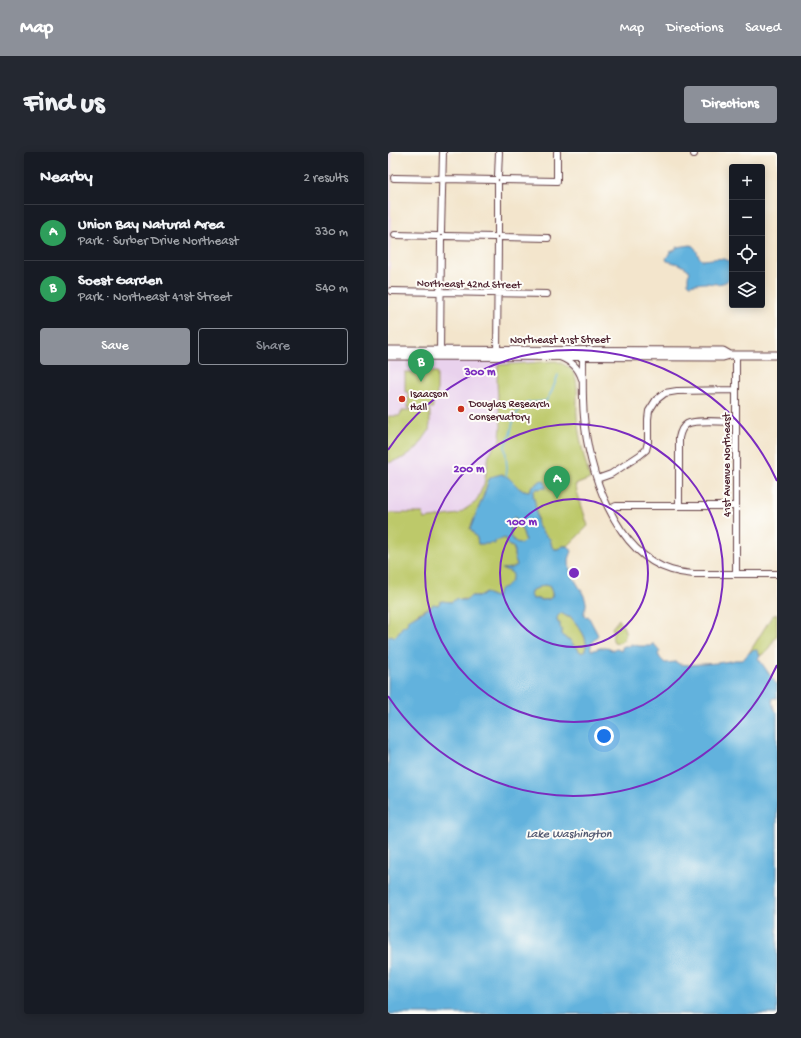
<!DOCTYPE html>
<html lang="en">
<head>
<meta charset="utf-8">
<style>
	body { margin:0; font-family:"Gochi Hand",sans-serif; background:#242831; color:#f1f3f6 }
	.controls { position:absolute; right:12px; top:12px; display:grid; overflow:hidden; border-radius:4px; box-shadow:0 2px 10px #0003 }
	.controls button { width:36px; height:36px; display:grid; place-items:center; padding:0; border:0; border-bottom:1px solid #363941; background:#171b24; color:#f1f3f6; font:20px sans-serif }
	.you { position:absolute; left:216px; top:584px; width:14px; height:14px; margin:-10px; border:3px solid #fff; border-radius:50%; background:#1a73e8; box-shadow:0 0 0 6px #1a73e833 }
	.badge { display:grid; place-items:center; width:26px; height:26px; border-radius:50%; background:#8c9099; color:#fff; font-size:13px; font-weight:700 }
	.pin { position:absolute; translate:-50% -33px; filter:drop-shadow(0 1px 2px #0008) }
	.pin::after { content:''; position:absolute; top:21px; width:14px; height:12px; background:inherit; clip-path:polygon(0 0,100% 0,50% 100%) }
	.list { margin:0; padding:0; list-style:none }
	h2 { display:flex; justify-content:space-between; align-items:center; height:52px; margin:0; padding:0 16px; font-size:17px }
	h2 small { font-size:13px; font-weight:400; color:#9ea1a6 }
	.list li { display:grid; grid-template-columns:26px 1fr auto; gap:12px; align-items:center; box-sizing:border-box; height:56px; padding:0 16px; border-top:1px solid #363941 }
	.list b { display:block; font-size:15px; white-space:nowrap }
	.list p { margin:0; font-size:13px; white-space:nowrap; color:#9ea1a6 }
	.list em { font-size:13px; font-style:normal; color:#9ea1a6 }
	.actions { display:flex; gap:8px; padding:12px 16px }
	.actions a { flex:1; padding:9px 0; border:1px solid #8c9099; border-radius:4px; text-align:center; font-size:14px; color:#8c9099 }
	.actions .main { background:#8c9099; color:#fff }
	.icon { flex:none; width:22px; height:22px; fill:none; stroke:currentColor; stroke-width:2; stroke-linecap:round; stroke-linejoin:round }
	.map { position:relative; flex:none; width:389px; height:862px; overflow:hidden; border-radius:4px }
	header { display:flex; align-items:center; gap:24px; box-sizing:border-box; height:56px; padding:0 20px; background:#8c9099; color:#fff }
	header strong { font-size:19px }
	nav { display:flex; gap:22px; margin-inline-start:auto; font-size:14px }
	.intro { display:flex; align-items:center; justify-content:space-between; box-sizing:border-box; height:96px; padding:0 24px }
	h1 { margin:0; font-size:28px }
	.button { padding:10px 18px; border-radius:4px; background:#8c9099; color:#fff; font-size:14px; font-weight:700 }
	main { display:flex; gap:24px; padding:0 24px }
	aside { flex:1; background:#171b24; border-radius:4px; box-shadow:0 2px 10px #0003 }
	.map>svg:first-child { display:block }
	.built { fill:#e9d2ed }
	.green { fill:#bdc96b; stroke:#84744b }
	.water { fill:#62b2dd; stroke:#566884; fill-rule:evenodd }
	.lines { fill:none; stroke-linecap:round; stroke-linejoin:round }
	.stream { stroke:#62b2dd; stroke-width:1.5 }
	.minor-casing { stroke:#633d43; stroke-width:8 }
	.tertiary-casing { stroke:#633d43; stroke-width:9 }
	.minor { stroke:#fff; stroke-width:6 }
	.tertiary { stroke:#fff; stroke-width:7 }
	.ring { fill:none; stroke:#7b2cbf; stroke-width:2 }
	.poi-dot { fill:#c8321e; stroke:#fdfcf7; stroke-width:1.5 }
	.labels { text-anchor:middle; stroke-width:4; stroke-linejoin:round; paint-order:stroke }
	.street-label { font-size:11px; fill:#4a1f2b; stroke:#fdfcf7 }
	.poi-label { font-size:11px; fill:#4a1f2b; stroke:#fdfcf7; text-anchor:start }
	.water-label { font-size:12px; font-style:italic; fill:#545a72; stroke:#fdfcf7 }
	.centre { fill:#7b2cbf; stroke:#fdfcf7; stroke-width:2 }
	.ring-label { font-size:12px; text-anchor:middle; font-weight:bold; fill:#7b2cbf; stroke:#fdfcf7; stroke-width:4; stroke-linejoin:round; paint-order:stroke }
</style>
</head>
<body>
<header>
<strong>Map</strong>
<nav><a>Map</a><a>Directions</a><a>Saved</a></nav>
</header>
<div class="intro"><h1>Find us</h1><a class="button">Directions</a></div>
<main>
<aside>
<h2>Nearby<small>2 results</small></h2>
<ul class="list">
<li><span class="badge" style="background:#2e9e5b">A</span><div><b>Union Bay Natural Area</b><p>Park · Surber Drive Northeast</p></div><em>330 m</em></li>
<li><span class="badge" style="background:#2e9e5b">B</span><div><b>Soest Garden</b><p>Park · Northeast 41st Street</p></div><em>540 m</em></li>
</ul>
<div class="actions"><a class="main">Save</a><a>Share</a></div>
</aside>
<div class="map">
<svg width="389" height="862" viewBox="0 0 389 862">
	<rect width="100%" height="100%" fill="#fdfcf7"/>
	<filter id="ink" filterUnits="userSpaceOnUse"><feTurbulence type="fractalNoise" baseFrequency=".025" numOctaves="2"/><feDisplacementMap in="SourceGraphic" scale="8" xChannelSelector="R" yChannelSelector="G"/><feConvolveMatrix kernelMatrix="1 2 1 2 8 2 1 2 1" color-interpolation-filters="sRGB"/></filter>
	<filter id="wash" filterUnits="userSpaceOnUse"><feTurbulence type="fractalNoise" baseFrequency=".012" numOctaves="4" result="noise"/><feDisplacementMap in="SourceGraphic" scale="16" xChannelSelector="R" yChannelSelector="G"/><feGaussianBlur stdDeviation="0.9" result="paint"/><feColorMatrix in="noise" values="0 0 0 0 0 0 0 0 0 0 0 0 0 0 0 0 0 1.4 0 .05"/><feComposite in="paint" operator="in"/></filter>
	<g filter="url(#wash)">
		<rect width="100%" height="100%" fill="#f3e5cc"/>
		<path class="built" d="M0 0H4L0 205 147 207V497H0Z"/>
		<path class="green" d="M168 209C176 212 184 216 187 224 191 235 188 252 189 264 191 286 196 306 202 327L187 333 200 374 180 394H175L170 397H166L164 395 162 387 155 381 150 374 147 350 145 344 146 339 148 337 151 336 154 328 143 335V338L140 339 132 337 120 325H118L115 322 101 327 95 345 82 377 89 386 90 392 102 391 117 386 119 392 126 396V404L129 413 124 416 115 417 121 419 126 422 123 429 109 445H106L103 443 83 444 79 448 75 447 64 450 53 449C50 454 46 453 42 455 34 459 22 465 19 473L15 474 8 484 6 485 4 483 0 485V361H35L36 367 70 362 88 350 96 332 101 303 106 294 111 290 112 286 113 273 110 249 109 229 110 213Z
			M17 220H49V247H45V256H20V240H17Z
			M15 258H42V272L41 279 32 292 29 296 15 306 0 311V264H11Z
			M126 365 128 366 135 380 137 388 133 392 128 390 122 385 121 376 125 375 124 367Z
			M156 433 161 434C166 442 166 448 155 448 151 448 149 446 145 447 142 445 142 443 143 439Z
			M173 461 178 464H182C189 473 205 489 195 501L191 499 189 495 186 494 181 487H178L174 482 169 467V464Z
			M389 462V483L379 499 372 504 371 501 367 498 361 501 384 464Z
			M231 467C232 473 236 473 237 479 239 486 233 493 226 490 224 487 224 483 226 480L224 476Z"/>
		<path class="water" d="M303 93C310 96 308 103 314 108 322 108 333 104 341 109V128C334 133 327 132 318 131 315 131 306 132 302 133L300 131V124L302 120C297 113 287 111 279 109L278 107 282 100 287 98 289 95Z
			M114 322 118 325H120L132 337 140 339 143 338V335L154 328 157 330 158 336 148 337 146 339 145 344 147 350 150 374 155 381 162 387 164 395 166 397H170L175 394H180L184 399C183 402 181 406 181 409 180 424 195 436 198 450 199 456 194 460 197 465L200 464 210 483C207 487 201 492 203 498H206L212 496H219L224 498 229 497 233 499 235 494H242L243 492 251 494H263L264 492H266L272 499 270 502 272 506 277 511 288 510 291 512 301 513 329 511 343 509 347 508H355C359 503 362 498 369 498L372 504 370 506 389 533V546H385L384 549 386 557 389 560V862H0V485L4 483 6 485 8 484 15 474 19 473 20 468 43 455 45 452 50 453 53 449 64 450 69 446 71 448H79L83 444H93L97 441C101 442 105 445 109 445L111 438 114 436 117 435 123 429 125 422 121 419 114 417 124 416 129 413 126 404V396L119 392 117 386 107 389V392L102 391 100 392H90L89 386 82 377 95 345 101 327 106 324ZM126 365 128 366 135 380 137 388 133 392 128 390 122 385 123 381 122 376 125 375 124 367ZM156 433 161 434C166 442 166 448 155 448 151 448 149 446 145 447 142 445 142 443 143 439ZM173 461 178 464H182C189 473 205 489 195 501L191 499 189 495 186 494 181 487H178L174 482V478L172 475V471H170C168 466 169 464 173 461Z"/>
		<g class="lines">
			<path class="stream" d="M118 326 119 316 117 293 122 283 126 266 133 255 138 251 158 249 164 239 170 223"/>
		</g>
	</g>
	<g filter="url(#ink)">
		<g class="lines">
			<g class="minor-casing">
				<path id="minor" d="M306 0V2
					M110 24 111 0
					M6 26 107 28
					M114 28 169 29V0
					M53 80 55 0
					M110 81V32
					M7 83 49 84
					M57 84 106 85
					M113 85 160 86
					M3 139 159 142
					M195 202C195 223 194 244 196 265 200 318 227 401 283 418 299 423 315 422 331 422 351 422 370 422 389 422
					M52 203 53 87
					M109 203 110 89
					M348 203V422
					M172 205C184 210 190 215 194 227
					M209 327 223 322 252 303 258 298 260 290V267L261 259 268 248 277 241 289 239 348 238
					M291 354V286C292 281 294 275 299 272 307 267 338 270 348 270
					M222 357 228 354H348"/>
			</g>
			<g class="tertiary-casing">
				<path id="tertiary" d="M0 198 335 199 342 203
					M0 204 335 205 342 203H389"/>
			</g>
			<use href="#minor" class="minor"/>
			<use href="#tertiary" class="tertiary"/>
		</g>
	</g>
	<g class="ring">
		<circle cx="186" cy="421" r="74"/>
		<circle cx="186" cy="421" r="149"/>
		<path d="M389 513A223 223 0 0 1 0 544M0 298A223 223 0 0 1 389 329"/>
	</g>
	<g class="poi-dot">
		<circle cx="14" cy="247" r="4"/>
		<circle cx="73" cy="257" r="4"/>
	</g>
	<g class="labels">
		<g class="street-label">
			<text transform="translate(81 131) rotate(1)" y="4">Northeast 42nd Street</text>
			<text x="172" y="191">Northeast 41st Street</text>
			<text transform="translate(338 313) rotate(-90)" y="4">41st Avenue Northeast</text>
		</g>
		<g class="poi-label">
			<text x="22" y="245">Isaacson<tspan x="22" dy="13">Hall</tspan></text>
			<text x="81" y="255">Douglas Research<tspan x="81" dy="13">Conservatory</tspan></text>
		</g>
		<g class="water-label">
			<text x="181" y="685">Lake Washington</text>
		</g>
	</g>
	<circle cx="186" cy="421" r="6" class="centre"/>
	<g class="ring-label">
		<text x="92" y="223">300 m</text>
		<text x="81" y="320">200 m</text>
		<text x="134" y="373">100 m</text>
	</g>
</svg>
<div class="controls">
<button>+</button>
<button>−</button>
<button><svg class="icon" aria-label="locate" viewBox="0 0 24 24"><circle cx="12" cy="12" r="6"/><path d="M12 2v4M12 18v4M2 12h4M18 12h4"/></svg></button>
<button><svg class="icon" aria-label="layers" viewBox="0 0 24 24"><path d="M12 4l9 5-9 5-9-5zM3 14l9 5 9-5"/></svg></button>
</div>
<div class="you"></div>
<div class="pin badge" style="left:169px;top:347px;background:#2e9e5b">A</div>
<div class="pin badge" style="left:33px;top:230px;background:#2e9e5b">B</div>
</div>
</main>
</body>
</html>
